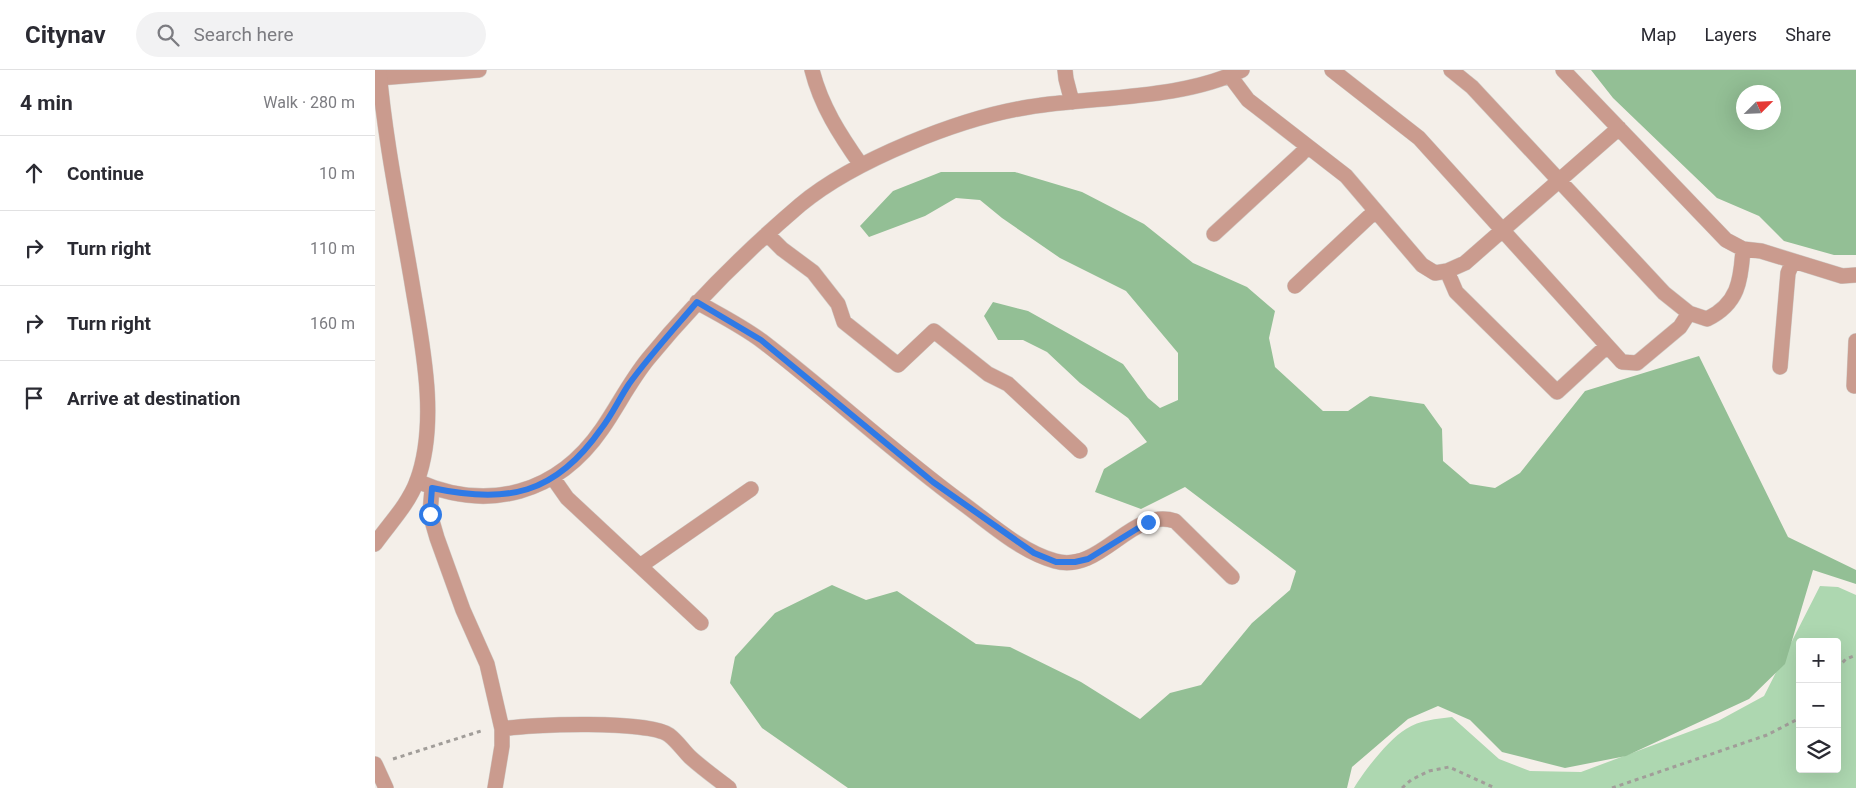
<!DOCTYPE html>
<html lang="en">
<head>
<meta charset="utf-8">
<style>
	body { margin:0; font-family:Roboto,sans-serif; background:#f2f2f3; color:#2b2b33 }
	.controls { position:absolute; right:15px; bottom:15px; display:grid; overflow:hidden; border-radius:5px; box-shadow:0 5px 20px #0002 }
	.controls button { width:45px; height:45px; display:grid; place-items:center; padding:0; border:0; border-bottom:1px solid #e1e1e2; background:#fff; color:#2b2b33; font:25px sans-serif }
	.compass { position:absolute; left:1361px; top:15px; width:45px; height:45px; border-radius:50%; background:#fff; box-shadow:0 5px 20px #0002; rotate:66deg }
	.stop { position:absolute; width:15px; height:15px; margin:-11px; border:4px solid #2f7ae6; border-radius:50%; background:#fff }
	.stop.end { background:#2f7ae6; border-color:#fff; box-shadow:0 1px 5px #0008 }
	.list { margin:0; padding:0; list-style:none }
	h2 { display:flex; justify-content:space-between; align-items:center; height:65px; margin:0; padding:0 20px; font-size:21px }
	h2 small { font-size:16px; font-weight:400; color:#7c7c81 }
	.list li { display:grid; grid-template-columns:32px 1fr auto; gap:15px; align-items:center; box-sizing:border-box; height:75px; padding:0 20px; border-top:1px solid #e1e1e2 }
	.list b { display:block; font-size:19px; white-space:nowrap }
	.list em { font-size:16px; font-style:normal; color:#7c7c81 }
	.icon { flex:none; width:28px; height:28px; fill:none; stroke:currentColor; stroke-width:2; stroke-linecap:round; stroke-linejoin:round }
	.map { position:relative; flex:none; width:1481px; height:718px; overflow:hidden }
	header { display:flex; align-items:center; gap:30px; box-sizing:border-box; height:70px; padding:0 25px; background:#fff; border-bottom:1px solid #e1e1e2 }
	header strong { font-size:24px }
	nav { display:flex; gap:28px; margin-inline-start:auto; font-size:18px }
	.search { width:350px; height:45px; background:#f2f2f3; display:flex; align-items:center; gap:12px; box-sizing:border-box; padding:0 18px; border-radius:28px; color:#7c7c81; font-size:19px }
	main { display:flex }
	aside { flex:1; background:#fff }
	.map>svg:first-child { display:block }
	.green { fill:#add7b0; fill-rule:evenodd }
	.forest { fill:#93bf95; fill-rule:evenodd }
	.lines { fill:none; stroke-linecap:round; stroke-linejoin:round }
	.minor-casing { stroke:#d0cbc6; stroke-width:16 }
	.tertiary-casing { stroke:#d0cbc6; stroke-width:16 }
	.path { stroke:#a19d99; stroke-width:3; stroke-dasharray:4 4; stroke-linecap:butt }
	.minor { stroke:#ca9b8e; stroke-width:15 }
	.tertiary { stroke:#ca9b8e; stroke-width:15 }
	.route { stroke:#2f7ae6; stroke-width:6 }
</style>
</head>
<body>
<header>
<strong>Citynav</strong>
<div class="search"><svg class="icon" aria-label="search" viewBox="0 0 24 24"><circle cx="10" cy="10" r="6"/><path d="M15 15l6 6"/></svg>Search here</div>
<nav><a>Map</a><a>Layers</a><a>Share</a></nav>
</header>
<main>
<aside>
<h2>4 min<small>Walk · 280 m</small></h2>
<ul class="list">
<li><svg class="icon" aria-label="ahead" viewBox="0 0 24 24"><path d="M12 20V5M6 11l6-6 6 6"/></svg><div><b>Continue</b></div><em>10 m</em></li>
<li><svg class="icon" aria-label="right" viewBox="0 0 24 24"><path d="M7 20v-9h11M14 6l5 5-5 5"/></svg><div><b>Turn right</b></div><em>110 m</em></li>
<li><svg class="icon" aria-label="right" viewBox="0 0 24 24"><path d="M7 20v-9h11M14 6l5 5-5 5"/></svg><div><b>Turn right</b></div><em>160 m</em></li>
<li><svg class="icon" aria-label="arrive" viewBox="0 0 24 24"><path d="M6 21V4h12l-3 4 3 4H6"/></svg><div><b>Arrive at destination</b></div></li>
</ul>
</aside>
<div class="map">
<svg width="1481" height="718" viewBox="0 0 1481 718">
	<rect width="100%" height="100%" fill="#f4efe9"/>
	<path class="green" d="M1445 516 1463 517 1481 525V718H979C989 701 1014 669 1031 659 1045 650 1061 649 1077 647L1124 689 1155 701 1206 702 1343 651 1389 626ZM1425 572H1462V699H1425Z"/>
	<path class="forest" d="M1216 0H1481V185H1459L1409 171 1384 146 1342 128 1238 28ZM1368 22H1398V52H1368Z
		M566 102H640L707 122 769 154 818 193 872 217 900 241 894 268 900 297 948 341H973L995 326 1049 334 1067 359 1068 391 1095 414 1120 418 1145 403 1210 321 1324 286 1413 467 1481 500V514L1438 500 1410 594 1374 629 1251 686 1190 698 1127 682 1095 650 1063 636 1033 649 977 697 972 718H473L387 658 355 613 360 587 400 543 457 515 491 530 522 521 601 574 635 577 706 612 765 649 795 623 826 615 877 553 915 520 921 501 810 417 766 439 720 422 729 399 772 372 753 348 705 313 672 282 648 270H623L609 246 618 232 653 241 748 294 773 328 785 338 803 330V283L751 221 685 188 627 148 605 130 581 128 550 146 494 167 485 156 518 121Z"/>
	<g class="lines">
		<g class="minor-casing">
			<path id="minor" d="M437 0C446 36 465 65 486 95
				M690 0 691 9 697 32
				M957 0 1044 68 1247 292 1262 293 1305 257 1314 243
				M1076 0 1097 17 1289 223 1314 243 1332 249C1363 234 1366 211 1368 179
				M1188 0 1351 170 1368 179 1386 181 1467 206 1481 205
				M855 6 873 30 971 106 1047 195 1060 203 1072 201 1090 193 1244 58
				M4 8 104 0
				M392 164 407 179 438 202 463 234 469 252 523 295 559 261 613 304 633 314 705 381
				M839 164 926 84 932 76
				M1072 201 1081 222 1182 322 1232 276
				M920 216 999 142
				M322 232C343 244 367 256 387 271 456 324 520 384 590 435 617 455 647 482 680 491 726 504 756 437 800 451L857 507
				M1405 297 1413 203 1418 191
				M1479 316 1481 271
				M178 408 192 428 326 553
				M42 411C114 443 183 423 227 359 243 336 255 311 273 289 319 233 370 182 425 135 479 90 585 48 654 37 720 26 806 30 867 0
				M57 418 55 444 62 468 88 540 112 594 127 659V676L120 718
				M265 496 376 419
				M127 659C155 654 274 650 294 665 302 671 308 680 315 687 327 698 341 708 354 718"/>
		</g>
		<g class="tertiary-casing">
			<path id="tertiary" d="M0 474C14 454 33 435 42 411 64 351 47 274 37 213 25 142 10 71 4 0
				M0 694 11 718"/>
		</g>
		<path class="path" d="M1462 598 1471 589 1481 585
			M18 689 109 660
			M1027 718 1036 710 1054 701 1074 697 1120 718
			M1237 718 1392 665 1425 648"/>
		<use href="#minor" class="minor"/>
		<use href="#tertiary" class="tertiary"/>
	</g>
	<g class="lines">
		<path class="route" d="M55 444 57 418C132 434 180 425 226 359 237 345 244 329 254 314 275 285 299 259 322 232L386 270 558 412 659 483 681 492H700L713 489 773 452"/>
	</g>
</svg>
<div class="controls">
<button>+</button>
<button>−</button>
<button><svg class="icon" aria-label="layers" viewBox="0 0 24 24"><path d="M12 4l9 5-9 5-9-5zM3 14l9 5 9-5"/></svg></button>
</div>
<svg class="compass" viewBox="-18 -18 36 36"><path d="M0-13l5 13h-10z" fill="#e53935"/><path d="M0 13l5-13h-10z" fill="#7c7c81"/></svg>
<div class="stop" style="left:55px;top:444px"></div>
<div class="stop end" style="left:773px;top:452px"></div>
</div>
</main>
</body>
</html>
